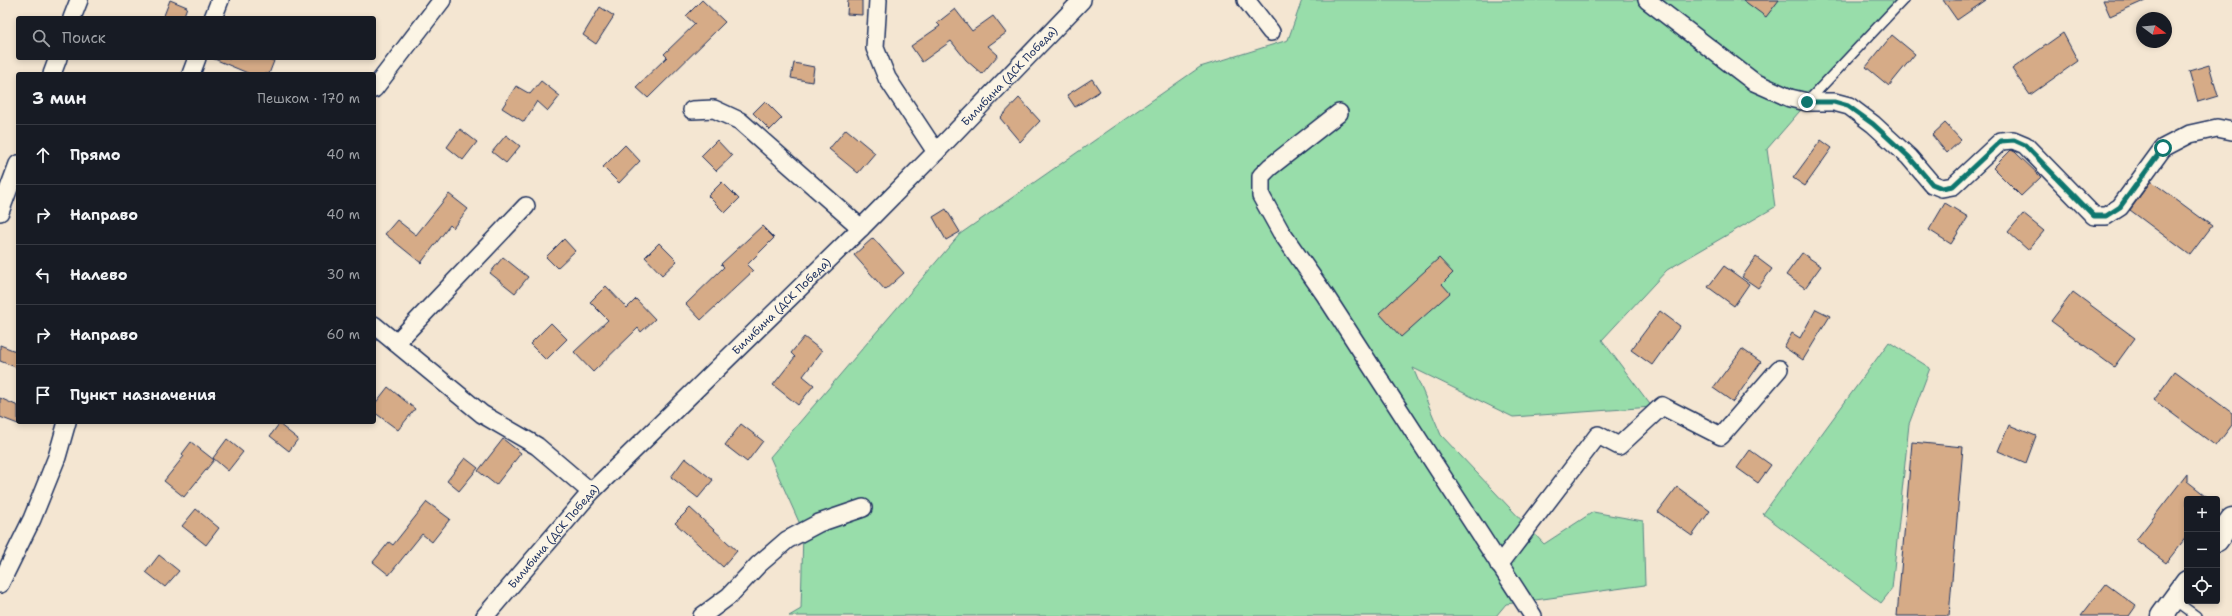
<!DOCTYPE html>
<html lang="ru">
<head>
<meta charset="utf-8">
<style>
	body { margin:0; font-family:"Shantell Sans",sans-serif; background:#242831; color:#f1f3f6 }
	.controls { position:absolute; right:12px; bottom:12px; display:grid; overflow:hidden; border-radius:4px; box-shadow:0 2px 6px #0003 }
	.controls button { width:36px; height:36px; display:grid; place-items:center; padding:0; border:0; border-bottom:1px solid #363941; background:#171b24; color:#f1f3f6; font:20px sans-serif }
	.compass { position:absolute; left:2136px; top:12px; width:36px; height:36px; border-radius:50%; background:#171b24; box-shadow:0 2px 6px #0003; rotate:106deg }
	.stop { position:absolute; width:12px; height:12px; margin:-9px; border:3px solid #0f766e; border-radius:50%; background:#fff }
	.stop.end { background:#0f766e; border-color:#fff; box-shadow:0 1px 4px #0008 }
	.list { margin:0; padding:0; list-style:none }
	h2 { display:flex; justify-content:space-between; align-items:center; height:52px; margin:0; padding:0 16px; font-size:17px }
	h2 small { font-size:13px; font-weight:400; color:#9ea1a6 }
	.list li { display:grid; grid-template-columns:26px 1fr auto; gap:12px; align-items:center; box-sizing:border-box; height:60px; padding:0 16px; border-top:1px solid #363941 }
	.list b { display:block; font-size:15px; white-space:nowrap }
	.list em { font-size:13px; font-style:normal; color:#9ea1a6 }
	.icon { flex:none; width:22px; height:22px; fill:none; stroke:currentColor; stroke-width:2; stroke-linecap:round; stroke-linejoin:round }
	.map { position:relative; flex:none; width:2232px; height:616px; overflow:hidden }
	.search { position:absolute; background:#171b24; box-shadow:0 2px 6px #0003; left:16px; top:16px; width:360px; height:44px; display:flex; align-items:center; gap:10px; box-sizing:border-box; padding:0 14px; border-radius:4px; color:#9ea1a6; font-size:15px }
	.panel { position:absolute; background:#171b24; box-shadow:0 2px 6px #0003; left:16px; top:72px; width:360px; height:352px; border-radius:4px }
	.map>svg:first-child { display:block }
	.green { fill:#98ddaa; stroke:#5a8684 }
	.building { fill:#d6ab87; stroke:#1b2f5e }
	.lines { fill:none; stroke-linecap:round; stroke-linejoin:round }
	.service-casing { stroke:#1b2f5e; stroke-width:12 }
	.minor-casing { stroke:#1b2f5e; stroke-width:20 }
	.secondary-casing { stroke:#1b2f5e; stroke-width:25 }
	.service { stroke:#fcf5e5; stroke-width:9 }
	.minor { stroke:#fcf5e5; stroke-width:17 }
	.secondary { stroke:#fcf5e5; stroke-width:22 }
	.route { stroke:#0f766e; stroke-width:5 }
	.labels { text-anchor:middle; stroke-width:3.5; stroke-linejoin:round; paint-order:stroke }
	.street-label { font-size:11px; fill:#1b2f5e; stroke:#fcf5e5 }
</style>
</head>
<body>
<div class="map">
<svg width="2232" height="616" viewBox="0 0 2232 616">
	<rect width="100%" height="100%" fill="#f4e6d2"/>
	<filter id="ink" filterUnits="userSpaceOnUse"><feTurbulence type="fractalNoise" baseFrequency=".025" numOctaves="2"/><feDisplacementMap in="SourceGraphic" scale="8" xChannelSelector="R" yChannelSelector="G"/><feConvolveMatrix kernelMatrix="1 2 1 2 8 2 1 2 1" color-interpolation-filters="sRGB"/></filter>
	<g filter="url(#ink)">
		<path class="green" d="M1302 0H1896L1767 149 1775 207 1667 270 1602 340 1652 407 1513 417 1413 368 1441 435 1544 544 1593 512 1643 521 1645 585 1506 604 1496 616H789L801 609 803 531 770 457 960 234 1200 67 1288 40Z
			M1889 342 1930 368 1909 424 1892 589 1881 603 1763 514Z"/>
		<path class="building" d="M170 0 187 7 183 18H163Z
			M702 0 725 22 648 98 636 87 667 57 664 54 695 24 686 16Z
			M848 0H862V15L847 14Z
			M1743 0H1779L1766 17Z
			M1943 0H1986L1957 20Z
			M2103 0H2146L2110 16Z
			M600 7 614 16 596 44 583 35Z
			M955 9 972 31 993 16 1006 33 988 46 998 55 982 74 966 60 951 41 922 62 911 46 940 26 937 23Z
			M2063 33 2078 61 2030 95 2012 69Z
			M1892 35 1915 54 1889 86 1866 67Z
			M212 58H265L274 61 269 74H250Z
			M794 63 814 67 812 82 791 78Z
			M2209 65 2218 96 2198 102 2189 71Z
			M1092 79 1100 91 1075 107 1067 95Z
			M541 81 560 96 548 111 537 101 524 122 502 108 516 86 530 94Z
			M1019 98 1040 121 1020 142 1000 118Z
			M765 101 782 118 770 130 753 113Z
			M1945 123 1961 140 1947 153 1932 135Z
			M460 129 477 142 463 160 447 147Z
			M846 129 875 153 858 173 829 149Z
			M506 135 520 146 506 163 492 152Z
			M717 140 732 156 716 171 701 156Z
			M1821 140 1832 148 1805 186 1793 178Z
			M625 145 640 161 619 183 603 167Z
			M2011 150 2015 152 2041 177 2021 196 1993 168Z
			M2151 181 2212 226 2190 255 2130 210Z
			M722 182 739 199 725 213 708 196Z
			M449 194 468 209 453 228 450 225 421 263 385 234 397 220 416 235Z
			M1945 203 1968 217 1951 244 1929 230Z
			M946 209 960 232 946 240 933 217Z
			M2023 214 2044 231 2028 250 2008 232Z
			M762 226 774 238 747 265 753 271 701 320 686 304 724 267 721 264Z
			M873 238 904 273 885 290 854 255Z
			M564 239 575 251 557 268 546 257Z
			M659 243 677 261 662 275 645 257Z
			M1802 253 1821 266 1805 288 1786 275Z
			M503 257 528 277 515 293 490 273Z
			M1756 257 1772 269 1758 288 1742 277Z
			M1439 258 1453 273 1442 284 1450 293 1401 337 1379 313Z
			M1724 266 1749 284 1734 306 1708 287Z
			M606 286 627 308 636 299 655 319 641 332 638 328 593 372 574 352 608 320 590 302Z
			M2073 292 2135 338 2114 367 2051 321Z
			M1816 309 1830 316 1803 360 1784 347 1792 333 1800 338Z
			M1660 311 1680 326 1652 365 1631 350Z
			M551 323 567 339 546 360 530 344Z
			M804 337 822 351 803 376 814 385 798 405 773 385 795 357 791 353Z
			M0 345 18 352V368L0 361Z
			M1742 349 1761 362 1733 402 1713 388Z
			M2175 371 2232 413V425L2216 446 2154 400Z
			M388 387 415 409 398 430 374 412V405Z
			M0 398 18 406V424L0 417Z
			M279 424 298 439 289 451 270 436Z
			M741 424 763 441 747 462 725 445Z
			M2009 425 2036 436 2026 463 1998 451Z
			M227 439 243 452 228 471 213 458Z
			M503 439 521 453 496 485 478 471Z
			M191 442 214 460 184 497 164 481 184 456 182 454Z
			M1912 442 1963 447 1949 616H1897Z
			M1750 450 1771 465 1758 483 1737 468Z
			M465 458 478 468 459 491 447 481Z
			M685 458 713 480 698 498 671 477Z
			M2187 474V481L2210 499H2187V536L2166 563 2136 540Z
			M1677 487 1710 511 1692 536 1658 512Z
			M427 502 450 519 432 542 422 534 389 575 373 562 389 542 393 545Z
			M690 508 737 551 723 567 675 523Z
			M196 509 219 528 206 545 182 526Z
			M159 555 179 571 165 587 146 572Z
			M2106 584 2136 606 2129 616H2081Z"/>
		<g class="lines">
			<g class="service-casing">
				<path id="service" d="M1807 102 1903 0
					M2174 600 2196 616"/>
			</g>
			<g class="minor-casing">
				<g id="minor">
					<path d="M878 0 875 48 887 78 936 152"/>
					<path d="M1246 0 1271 32"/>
					<path d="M1647 0 1754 82 1790 98 1807 102H1834L1849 106 1873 124 1909 157 1932 184 1942 188 1953 186 2001 141 2013 140 2025 145 2094 216H2106L2120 207 2163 148 2190 134 2217 128 2232 131"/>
					<path d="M72 18 79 0"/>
					<path d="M213 18 220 0"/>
					<path d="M52 74 58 58"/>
					<path d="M191 74 197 58"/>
					<path d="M374 89 442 0"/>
					<path d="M692 110 714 109 740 121 861 228"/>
					<path d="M1339 113 1270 167 1261 176V196L1281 232 1325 295 1533 616"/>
					<path d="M0 212 18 164"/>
					<path d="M374 325 482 414 537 446 591 492"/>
					<path d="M396 343 526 206"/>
					<path d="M1499 565 1598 435 1619 446 1662 406 1721 436 1779 369"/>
					<path d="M0 584 32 519 57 457 67 422"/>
					<path id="s1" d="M485 616 591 492 861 228 936 152 1082 0"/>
					<path d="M702 616 729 596 758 565 787 540 819 523 863 508"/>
				</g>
			</g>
			<g class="secondary-casing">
				<path id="secondary" d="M2217 540 2232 519
					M2162 616 2187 582"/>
			</g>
			<use href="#service" class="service"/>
			<use href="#minor" class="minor"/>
			<use href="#secondary" class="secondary"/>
		</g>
	</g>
	<g class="lines" filter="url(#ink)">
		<path class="route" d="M1807 102H1834L1848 106 1873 124 1909 157 1932 184 1942 188 1953 186 2001 141 2014 140 2025 145 2094 216H2106L2120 207 2163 148"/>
	</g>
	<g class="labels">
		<g class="street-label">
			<text dy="4" stroke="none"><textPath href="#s1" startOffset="753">Билибина (ДСК Победа)</textPath></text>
			<text dy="4" stroke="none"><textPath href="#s1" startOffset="429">Билибина (ДСК Победа)</textPath></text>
			<text dy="4" stroke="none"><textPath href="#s1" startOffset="105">Билибина (ДСК Победа)</textPath></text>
		</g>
	</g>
</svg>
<div class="controls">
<button>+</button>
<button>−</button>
<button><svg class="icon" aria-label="locate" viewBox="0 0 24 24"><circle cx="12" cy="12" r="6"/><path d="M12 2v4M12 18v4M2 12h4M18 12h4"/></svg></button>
</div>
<svg class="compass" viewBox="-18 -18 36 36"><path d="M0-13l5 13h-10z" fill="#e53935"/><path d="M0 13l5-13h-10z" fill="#9ea1a6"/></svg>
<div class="stop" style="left:2163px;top:148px"></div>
<div class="stop end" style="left:1807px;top:102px"></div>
<div class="search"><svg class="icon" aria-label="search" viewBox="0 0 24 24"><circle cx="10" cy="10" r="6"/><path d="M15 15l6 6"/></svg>Поиск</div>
<section class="panel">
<h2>3 мин<small>Пешком · 170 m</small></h2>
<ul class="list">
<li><svg class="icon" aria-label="ahead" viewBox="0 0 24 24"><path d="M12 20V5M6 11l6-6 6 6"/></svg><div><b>Прямо</b></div><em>40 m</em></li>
<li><svg class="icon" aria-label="right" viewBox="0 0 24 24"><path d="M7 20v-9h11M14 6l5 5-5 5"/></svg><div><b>Направо</b></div><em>40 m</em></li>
<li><svg class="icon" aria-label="left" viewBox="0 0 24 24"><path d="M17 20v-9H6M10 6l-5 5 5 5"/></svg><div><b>Налево</b></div><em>30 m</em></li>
<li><svg class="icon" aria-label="right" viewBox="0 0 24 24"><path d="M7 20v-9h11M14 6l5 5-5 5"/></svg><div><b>Направо</b></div><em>60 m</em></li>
<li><svg class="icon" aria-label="arrive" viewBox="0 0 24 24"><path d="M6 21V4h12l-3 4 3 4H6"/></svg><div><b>Пункт назначения</b></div></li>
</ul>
</section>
</div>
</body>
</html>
